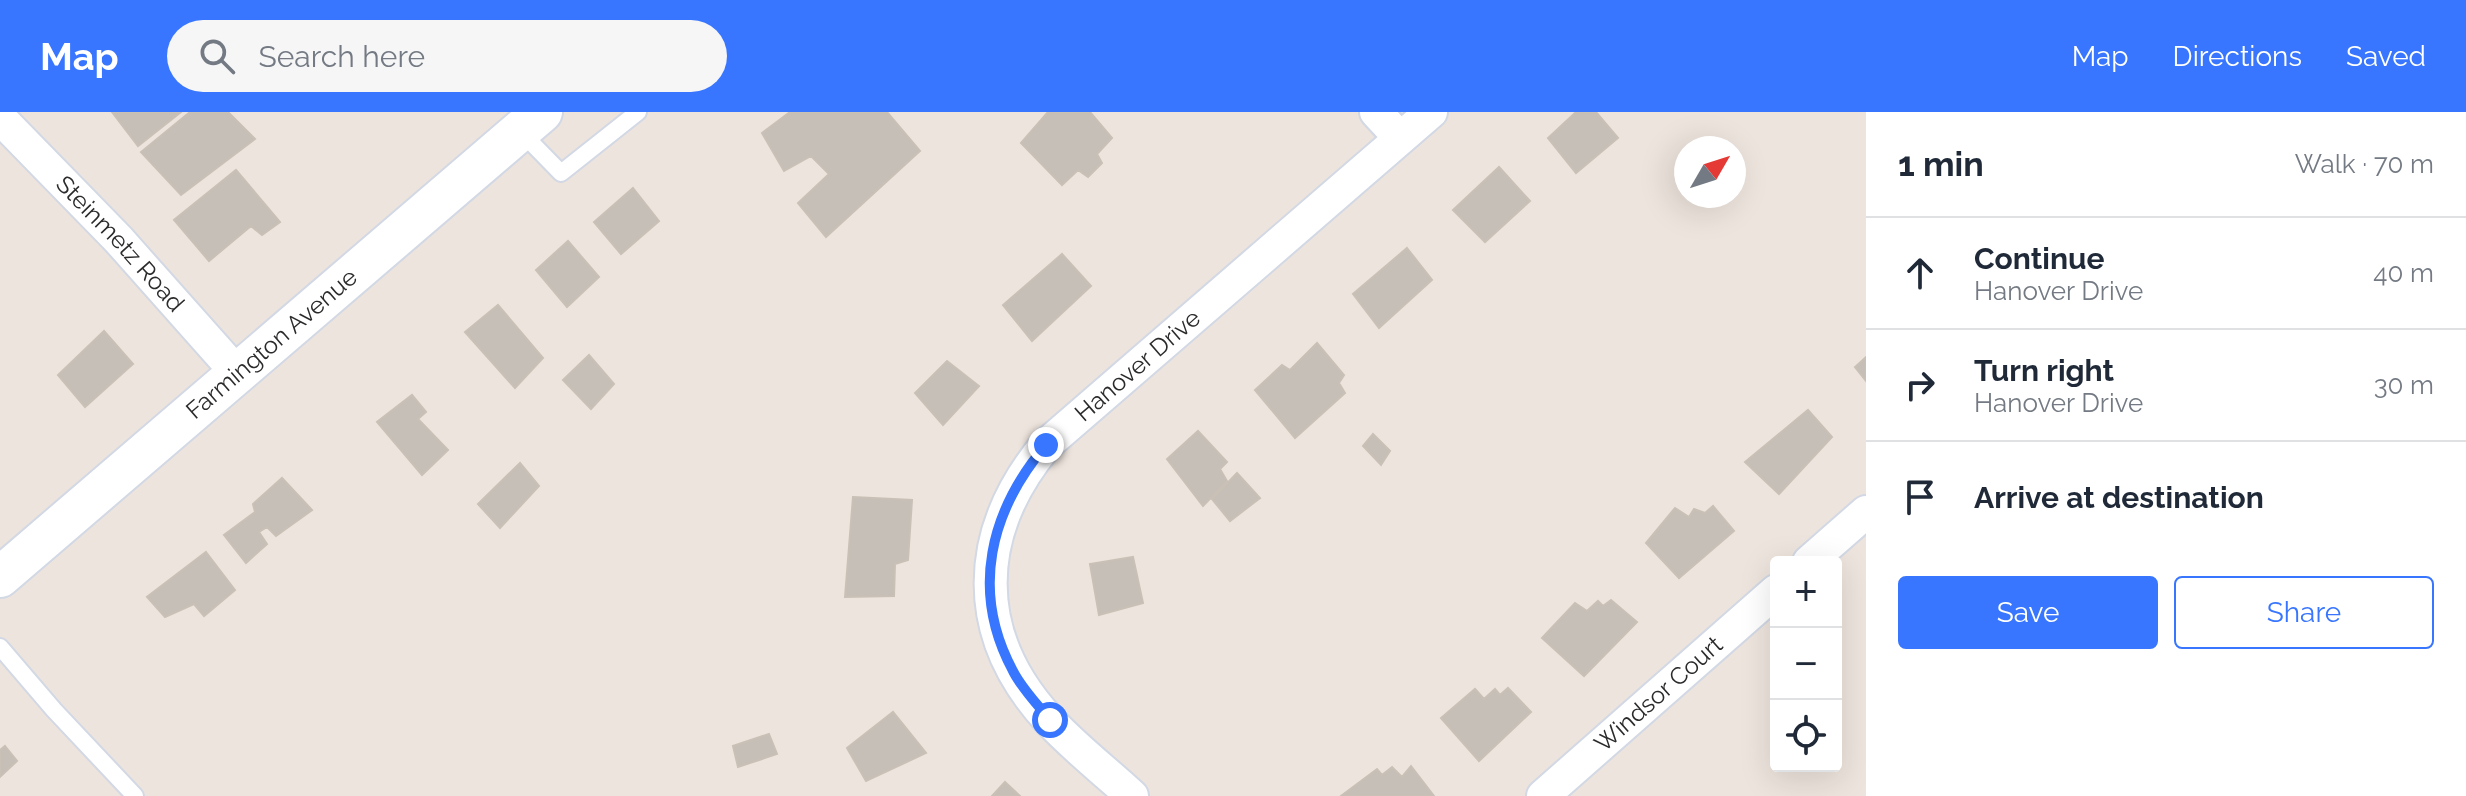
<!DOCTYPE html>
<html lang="en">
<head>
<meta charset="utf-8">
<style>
	body { margin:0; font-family:Raleway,sans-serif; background:#f6f6f7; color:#1f2937 }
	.controls { position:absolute; right:24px; bottom:24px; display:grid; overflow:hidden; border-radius:8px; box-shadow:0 8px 32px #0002 }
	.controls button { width:72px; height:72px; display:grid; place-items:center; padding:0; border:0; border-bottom:2px solid #e0e1e3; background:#fff; color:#1f2937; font:40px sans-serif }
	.compass { position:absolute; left:1674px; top:24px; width:72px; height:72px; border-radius:50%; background:#fff; box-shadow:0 8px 32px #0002; rotate:51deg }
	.stop { position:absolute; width:24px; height:24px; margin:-18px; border:6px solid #3876ff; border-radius:50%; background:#fff }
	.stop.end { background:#3876ff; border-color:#fff; box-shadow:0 2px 8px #0008 }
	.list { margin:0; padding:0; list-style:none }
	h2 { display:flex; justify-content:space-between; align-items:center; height:104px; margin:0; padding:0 32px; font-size:34px }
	h2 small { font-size:26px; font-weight:400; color:#747a83 }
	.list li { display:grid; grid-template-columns:52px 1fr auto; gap:24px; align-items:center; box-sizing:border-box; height:112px; padding:0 32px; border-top:2px solid #e0e1e3 }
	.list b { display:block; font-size:30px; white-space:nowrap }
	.list p { margin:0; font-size:26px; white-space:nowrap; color:#747a83 }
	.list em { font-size:26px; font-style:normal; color:#747a83 }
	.actions { display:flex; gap:16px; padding:24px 32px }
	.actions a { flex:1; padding:18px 0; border:2px solid #3876ff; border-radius:8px; text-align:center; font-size:28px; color:#3876ff }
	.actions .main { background:#3876ff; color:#fff }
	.icon { flex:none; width:44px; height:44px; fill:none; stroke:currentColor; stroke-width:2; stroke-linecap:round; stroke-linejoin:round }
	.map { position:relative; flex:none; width:1866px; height:684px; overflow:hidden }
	header { display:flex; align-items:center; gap:48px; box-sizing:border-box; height:112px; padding:0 40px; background:#3876ff; color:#fff }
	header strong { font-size:38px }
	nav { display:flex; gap:44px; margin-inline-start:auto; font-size:28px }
	.search { width:560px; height:72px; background:#f6f6f7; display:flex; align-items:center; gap:20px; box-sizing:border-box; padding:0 28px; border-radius:44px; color:#747a83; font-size:30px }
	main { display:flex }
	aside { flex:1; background:#fff }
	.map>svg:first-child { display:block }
	.building { fill:#c6bfb8; stroke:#c9c0b6; stroke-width:2 }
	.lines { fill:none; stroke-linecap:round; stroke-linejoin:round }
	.service-casing { stroke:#d2d8e4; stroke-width:20 }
	.minor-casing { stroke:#d2d8e4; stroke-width:36 }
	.tertiary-casing { stroke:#d2d8e4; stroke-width:44 }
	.service { stroke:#fff; stroke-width:16 }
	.minor { stroke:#fff; stroke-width:32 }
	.tertiary { stroke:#fff; stroke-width:40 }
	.route { stroke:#3876ff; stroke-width:10 }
	.labels { text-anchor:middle; stroke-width:6; stroke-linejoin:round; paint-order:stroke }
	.street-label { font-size:24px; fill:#2b2b2b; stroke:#fff }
</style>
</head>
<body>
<header>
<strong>Map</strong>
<div class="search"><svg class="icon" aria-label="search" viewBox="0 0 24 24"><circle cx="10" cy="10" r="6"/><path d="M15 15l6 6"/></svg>Search here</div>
<nav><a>Map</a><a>Directions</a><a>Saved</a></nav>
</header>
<main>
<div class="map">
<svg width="1866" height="684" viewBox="0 0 1866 684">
	<rect width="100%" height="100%" fill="#ede4dd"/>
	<path class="building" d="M112 0H181L138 34Z
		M190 0H228L255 27 181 83 141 40Z
		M790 0H887L920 39 826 125 798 91 829 62 811 44 784 59 762 21Z
		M1048 0H1090L1112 26 1097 42 1102 51 1088 65 1078 58 1062 73 1021 31Z
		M1576 0H1596L1618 26 1576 61 1548 26Z
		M1499 55 1530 89 1485 130 1453 98Z
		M236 58 280 110 262 123 251 114 209 149 174 108Z
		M633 76 659 109 621 142 594 110Z
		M568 129 599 165 567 195 536 158Z
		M1407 136 1432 168 1379 216 1353 182Z
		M1062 142 1091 174 1032 229 1003 193Z
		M498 193 543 246 515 276 465 220Z
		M104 219 133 252 85 295 58 263Z
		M1317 231 1344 263 1339 271 1345 281 1295 326 1255 278 1282 253 1290 258Z
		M589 243 614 272 591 297 563 268Z
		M1866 245V269L1855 255Z
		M947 249 979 274 943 313 915 281Z
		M412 283 426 300 418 307 448 338 422 363 377 310Z
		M1808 298 1832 325 1779 382 1745 350Z
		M1198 319 1227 350 1220 357 1227 369 1203 394 1167 347Z
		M1373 322 1390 339 1381 353 1363 334Z
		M520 351 539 374 500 416 478 392Z
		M1237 361 1260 386 1230 409 1212 387Z
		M282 366 312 398 276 424 267 415 259 420 267 432 246 451 224 423 255 400 253 392Z
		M853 385 912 388 908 448 895 452 894 484 845 485Z
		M1713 394 1734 419 1679 466 1646 431 1675 396 1689 405 1694 397 1705 401Z
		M206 440 235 478 204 504 194 492 165 505 147 485Z
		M1133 445 1143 491 1099 503 1090 452Z
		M1611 488 1637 510 1584 564 1542 526 1575 491 1587 499 1598 489 1603 494Z
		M1508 576 1531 600 1479 649 1441 606 1475 577 1484 587 1495 577 1500 583Z
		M893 600 926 641 866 669 847 636Z
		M769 622 777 642 738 655 733 634Z
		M5 634 17 649 0 665V638Z
		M1411 654 1434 684H1341L1377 657 1382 663 1392 655 1402 665Z
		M1005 670 1020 684H992Z"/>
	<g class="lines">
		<g class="service-casing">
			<path id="service" d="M520 19 561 61 638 0
				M0 535 54 598 135 684"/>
		</g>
		<g class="minor-casing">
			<g id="minor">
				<path d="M1376 0 1400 26"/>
				<path id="s1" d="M0 6 118 127 238 262"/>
				<path d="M1809 450 1866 400"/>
				<path id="s2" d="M1132 684C1105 659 1075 636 1050 609 970 523 973 421 1046 333L1431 0"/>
				<path id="s3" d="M1543 684 1776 479"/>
			</g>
		</g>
		<g class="tertiary-casing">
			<g id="tertiary">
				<path id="s4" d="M0 465 542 0"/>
			</g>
		</g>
		<use href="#service" class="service"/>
		<use href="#minor" class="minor"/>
		<use href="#tertiary" class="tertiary"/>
	</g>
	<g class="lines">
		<path class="route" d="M1046 333C990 399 970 479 1013 559 1022 577 1038 593 1050 608"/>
	</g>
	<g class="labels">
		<g class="street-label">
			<text dy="8" stroke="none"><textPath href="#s1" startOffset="174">Steinmetz Road</textPath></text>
			<text dy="8" stroke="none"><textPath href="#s4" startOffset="358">Farmington Avenue</textPath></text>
			<text dy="8" stroke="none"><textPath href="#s2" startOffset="538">Hanover Drive</textPath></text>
			<text dy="8" stroke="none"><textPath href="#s3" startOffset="154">Windsor Court</textPath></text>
		</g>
	</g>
</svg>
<div class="controls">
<button>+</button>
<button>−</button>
<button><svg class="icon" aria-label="locate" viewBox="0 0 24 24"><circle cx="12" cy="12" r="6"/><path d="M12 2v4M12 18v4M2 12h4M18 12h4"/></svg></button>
</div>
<svg class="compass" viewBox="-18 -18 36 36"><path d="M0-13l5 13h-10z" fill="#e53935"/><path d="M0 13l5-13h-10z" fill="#747a83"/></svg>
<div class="stop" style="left:1050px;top:608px"></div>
<div class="stop end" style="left:1046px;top:333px"></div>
</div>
<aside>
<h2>1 min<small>Walk · 70 m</small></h2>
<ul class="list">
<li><svg class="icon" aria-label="ahead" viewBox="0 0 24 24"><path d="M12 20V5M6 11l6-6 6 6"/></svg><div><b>Continue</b><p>Hanover Drive</p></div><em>40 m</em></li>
<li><svg class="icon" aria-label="right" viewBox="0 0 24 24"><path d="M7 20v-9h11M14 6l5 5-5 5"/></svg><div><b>Turn right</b><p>Hanover Drive</p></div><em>30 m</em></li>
<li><svg class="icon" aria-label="arrive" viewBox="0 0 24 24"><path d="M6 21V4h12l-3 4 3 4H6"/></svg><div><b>Arrive at destination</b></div></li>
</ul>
<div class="actions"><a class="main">Save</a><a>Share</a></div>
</aside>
</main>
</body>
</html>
